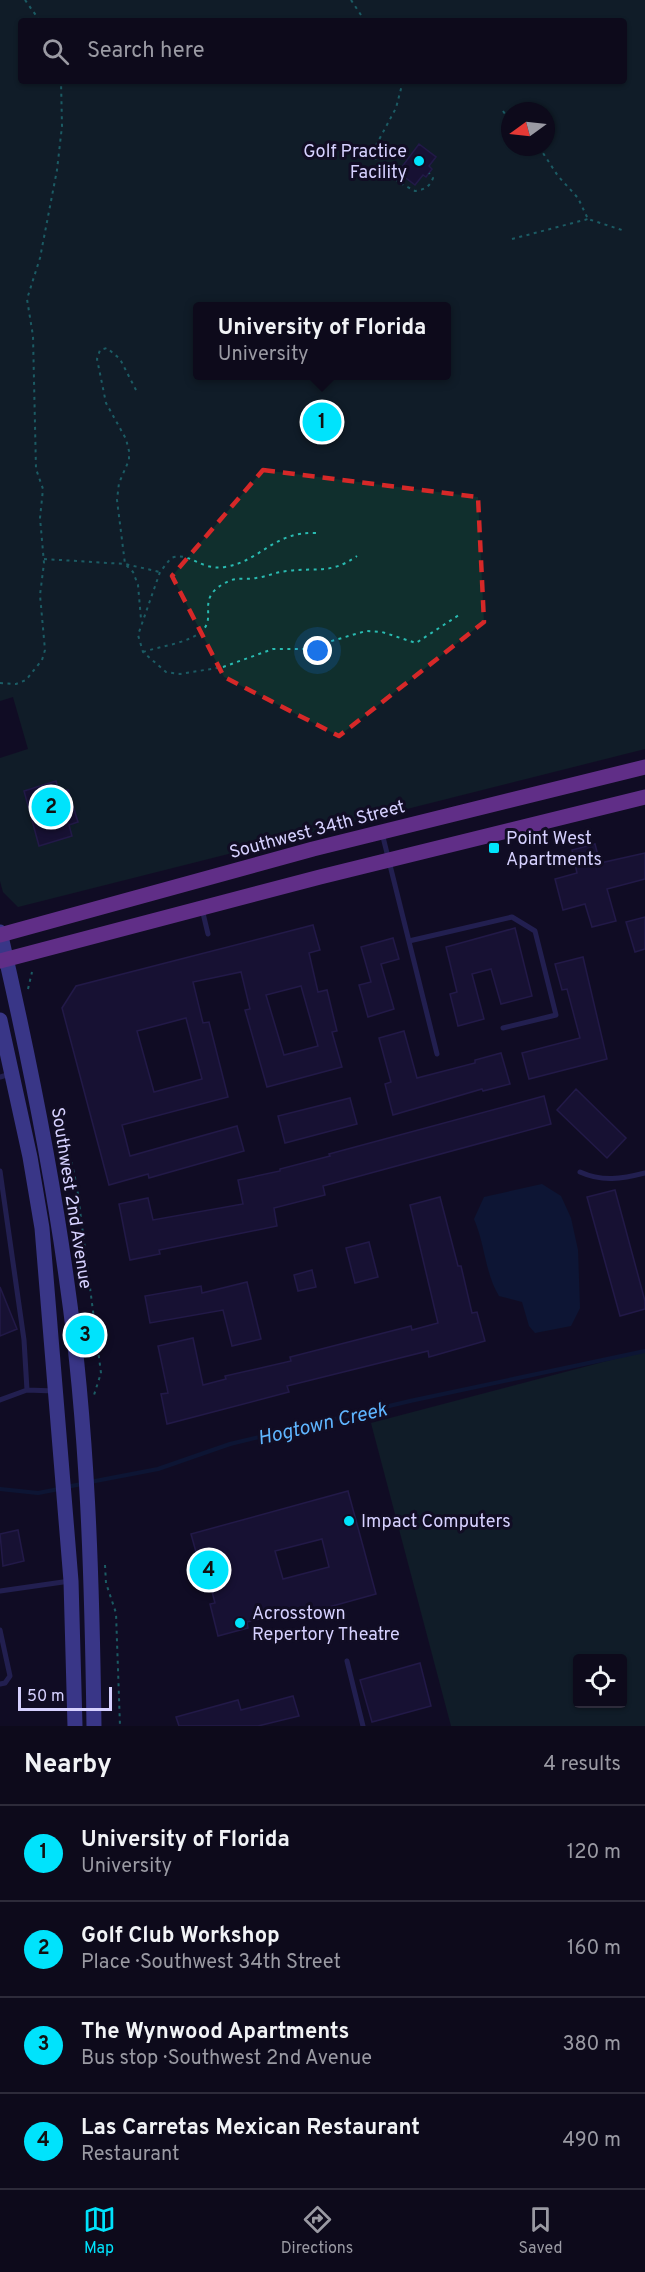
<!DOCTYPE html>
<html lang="en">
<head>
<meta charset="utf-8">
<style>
	body { margin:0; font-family:Overpass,sans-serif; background:#161324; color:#f1f3f6 }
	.controls { position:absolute; right:18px; bottom:18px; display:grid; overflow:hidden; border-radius:6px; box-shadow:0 2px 4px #0004 }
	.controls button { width:54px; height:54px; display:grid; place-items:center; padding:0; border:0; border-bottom:2px solid #2d2b3a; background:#0d0a1b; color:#f1f3f6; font:30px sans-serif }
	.compass { position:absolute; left:501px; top:102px; width:54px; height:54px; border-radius:50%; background:#0d0a1b; box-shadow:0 2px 4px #0004; rotate:255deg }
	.scale { position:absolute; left:18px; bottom:15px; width:94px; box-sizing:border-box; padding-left:6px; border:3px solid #d6d1ff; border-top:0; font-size:16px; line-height:21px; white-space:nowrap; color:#d6d1ff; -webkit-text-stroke:4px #110d24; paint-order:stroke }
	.you { position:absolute; left:318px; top:651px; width:21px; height:21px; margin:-15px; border:4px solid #fff; border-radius:50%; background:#1a73e8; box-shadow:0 0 0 9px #1a73e833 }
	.badge { display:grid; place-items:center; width:39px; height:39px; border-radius:50%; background:#00e3fc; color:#111; font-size:20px; font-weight:700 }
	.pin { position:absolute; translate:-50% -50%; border:3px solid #fff; box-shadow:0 2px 6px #0006 }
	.popup { position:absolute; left:193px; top:302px; width:258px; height:78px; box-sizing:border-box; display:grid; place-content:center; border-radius:6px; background:#0d0a1b; filter:drop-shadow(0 2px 4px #0005); font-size:20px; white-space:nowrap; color:#9a9aa3 }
	.popup b { font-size:22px; color:#f1f3f6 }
	.popup::after { content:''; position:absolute; left:50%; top:100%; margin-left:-12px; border:12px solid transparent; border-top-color:#0d0a1b }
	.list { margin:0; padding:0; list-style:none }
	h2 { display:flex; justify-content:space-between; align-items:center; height:78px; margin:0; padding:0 24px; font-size:26px }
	h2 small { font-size:20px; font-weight:400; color:#9a9aa3 }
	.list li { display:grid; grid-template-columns:39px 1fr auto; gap:18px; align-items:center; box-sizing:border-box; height:96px; padding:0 24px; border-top:2px solid #2d2b3a }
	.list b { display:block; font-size:22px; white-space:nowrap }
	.list p { margin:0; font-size:20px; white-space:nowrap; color:#9a9aa3 }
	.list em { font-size:20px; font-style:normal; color:#9a9aa3 }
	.icon { flex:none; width:33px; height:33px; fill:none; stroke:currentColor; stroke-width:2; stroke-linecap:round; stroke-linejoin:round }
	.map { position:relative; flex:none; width:645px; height:1726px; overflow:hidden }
	.search { position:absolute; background:#0d0a1b; box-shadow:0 2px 4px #0004; left:18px; right:18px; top:18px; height:66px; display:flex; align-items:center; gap:15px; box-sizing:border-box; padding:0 21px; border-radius:6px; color:#9a9aa3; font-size:22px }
	.sheet { height:462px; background:#0d0a1b }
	nav { display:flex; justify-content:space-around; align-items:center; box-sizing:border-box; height:84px; border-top:2px solid #2d2b3a; background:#0d0a1b; font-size:16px; color:#9a9aa3 }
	nav a { display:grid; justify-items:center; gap:3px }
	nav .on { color:#00e3fc }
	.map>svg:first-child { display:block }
	.green { fill:#102f2d; fill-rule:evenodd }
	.water { fill:#092047 }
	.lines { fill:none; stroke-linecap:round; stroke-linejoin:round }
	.stream { stroke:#092047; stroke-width:4 }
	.building { fill:#211846; stroke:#382973; stroke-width:1.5; fill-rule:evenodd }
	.path { stroke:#29bbb1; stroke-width:2; stroke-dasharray:3 4.5; stroke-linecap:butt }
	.service { stroke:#393686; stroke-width:5 }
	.secondary { stroke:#6b68ff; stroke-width:15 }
	.primary { stroke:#c058ff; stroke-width:15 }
	.marked { fill:none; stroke:#d62828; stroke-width:4.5; stroke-dasharray:12 8; stroke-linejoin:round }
	.poi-dot { fill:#00e3fc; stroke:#110d24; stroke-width:2 }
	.labels { text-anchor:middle; stroke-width:6; stroke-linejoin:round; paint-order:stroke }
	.poi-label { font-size:18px; fill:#d6d1ff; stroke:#110d24; text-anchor:start }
	.street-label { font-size:18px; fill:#d6d1ff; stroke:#110d24 }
	.water-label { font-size:20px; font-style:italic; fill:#5fb5ff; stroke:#110d24 }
</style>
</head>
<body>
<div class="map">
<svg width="645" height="1726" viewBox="0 0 645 1726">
	<rect width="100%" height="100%" fill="#110d24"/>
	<path class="green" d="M0 0H645V749L18 907 3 892 0 881V758L28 749 13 697 0 701ZM21 21H624V81H21ZM510 111H546V147H510ZM198 306H446V376H198Z
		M645 1351V1726H451L371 1423ZM578 1658H622V1704H578Z"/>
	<path class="water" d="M542 1184 561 1196 571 1218 578 1250 580 1308 571 1326 535 1333 529 1326 522 1302 499 1296C485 1273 485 1244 474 1219L484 1197Z"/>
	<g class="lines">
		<path class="stream" d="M90 1482 158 1469 230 1444 410 1401 645 1351
			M66 1487 82 1484
			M0 1489 38 1493 59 1489"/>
	</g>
	<path class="building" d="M419 144 436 157 429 166 432 169 426 177 423 175 415 185 398 172Z
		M56 781 59 792 68 790 78 822 69 825 72 836 39 846 24 791Z
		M595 844 600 863 645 853V879L607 889 616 921 592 927 585 904 563 910 555 879 577 873 572 850Z
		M645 917V949L635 952 626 922Z
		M313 925 320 950 309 953 318 992 327 990 337 1031 332 1032 342 1067 267 1087 245 1010 250 1009 241 972 193 982 203 1023 209 1022 228 1097 122 1125 130 1156 237 1126 244 1151 149 1178 148 1174 109 1185 62 1008 76 986ZM301 986 318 1046 284 1055 266 995ZM186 1018 202 1079 154 1092 137 1031Z
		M515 928 532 996 501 1004 491 969 472 974 484 1019 458 1026 450 994 457 992 446 947Z
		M393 938 399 959 381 964 394 1009 368 1017 359 985 371 982 361 947Z
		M583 957 607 1059 529 1079 522 1053 580 1038 567 989 562 990 555 964Z
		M404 1031 417 1078 475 1063V1060L501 1053 510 1084 483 1091 482 1089 393 1115 385 1084 391 1082 379 1038Z
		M576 1089 626 1138 607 1158 557 1110Z
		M544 1096 551 1124 323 1186 325 1195 274 1208 277 1226 159 1250 160 1254 130 1260 119 1204 148 1198 153 1220 243 1204 238 1180 280 1171V1169L330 1156 329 1154Z
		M350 1098 357 1124 285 1143 278 1116Z
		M615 1190 645 1301V1309L620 1316 587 1197Z
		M440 1197 458 1266H461L472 1313 477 1312 485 1341 429 1357 428 1351 287 1386 289 1392 167 1424 161 1394 168 1393 158 1346 193 1338 203 1385 226 1379 225 1376 291 1361 290 1357 411 1326 412 1330 438 1323 410 1205Z
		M369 1242 378 1277 355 1283 346 1248Z
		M312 1270 316 1287 298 1291 294 1275Z
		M247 1282 261 1339 232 1346 223 1310 150 1323 145 1296 201 1286 202 1293Z
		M0 1287 17 1329 0 1336Z
		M348 1491 376 1594 282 1620 280 1614 247 1622 248 1628 218 1636 210 1604 215 1603 209 1580 204 1581 191 1534ZM322 1539 329 1567 283 1579 275 1551Z
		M18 1530 24 1561 3 1566 0 1534Z
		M420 1663 431 1706 372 1722 360 1680Z
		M293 1696 299 1716 258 1726H179L176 1717 238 1700 241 1710Z"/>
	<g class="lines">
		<path class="path" d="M25 0 40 21
			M351 0 365 21
			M403 81 396 108 374 149C371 167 400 183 415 191 423 190 430 187 433 178L429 173
			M503 111 510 121
			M539 147 558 176 578 198 588 219 625 231
			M512 239 588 219
			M136 390 120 359 107 348 100 350 97 359 106 403 126 439 129 451V460L119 483 117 500 125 564 133 572 138 585 141 619
			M316 533C274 531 261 561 225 567 200 571 190 551 171 558L160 572 138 635 143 652 166 672 180 674 223 667 273 649H304L366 631 382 632 416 643 459 615
			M44 559 125 564 160 572
			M143 652C161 646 190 643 203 630 217 615 194 597 229 581 237 577 247 580 256 578 266 577 276 572 287 571 316 567 330 575 357 556
			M0 683 16 684 26 680 42 660 45 650 40 595 44 563 40 518 43 489 36 469 33 336 27 299 40 258 57 170 62 126 61 81
			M28 989 32 972
			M60 1144 62 1152 71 1160 77 1187 101 1373 94 1395
			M105 1565 106 1583 116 1613 120 1726"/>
		<path class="service" d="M382 833 437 1054
			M202 909 208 934
			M409 941 512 917 535 931 556 1015 503 1028
			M0 1077 10 1074
			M0 1171 24 1340 27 1390
			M580 1172C602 1182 622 1179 645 1173
			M0 1400 27 1390 55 1391
			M0 1591 70 1581
			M0 1630 10 1676 5 1683 0 1684
			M347 1661 363 1726"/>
		<path class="secondary" d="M0 932C27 1048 51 1165 67 1283 88 1429 92 1579 94 1726
			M0 1020 30 1157 42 1228 71 1581 75 1726"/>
		<path class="primary" d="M0 935 313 849 645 767
			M0 961 320 877 645 797"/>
	</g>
	<path d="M0 0H645V1726H0ZM263 470 478 497 484 622 339 736 224 677 172 576Z" fill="#110d24" fill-opacity=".55" fill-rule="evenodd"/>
	<path class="marked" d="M263 470 478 497 484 622 339 736 224 677 172 576Z"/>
	<g class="poi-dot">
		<circle cx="419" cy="161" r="6"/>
		<rect x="488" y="842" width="12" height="12" rx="3"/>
		<circle cx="349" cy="1521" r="6"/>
		<circle cx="240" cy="1623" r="6"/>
	</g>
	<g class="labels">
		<g class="poi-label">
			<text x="407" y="157" text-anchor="end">Golf Practice<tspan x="407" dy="21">Facility</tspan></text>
			<text x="506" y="844">Point West<tspan x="506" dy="21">Apartments</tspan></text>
			<text x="361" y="1527">Impact Computers</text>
			<text x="252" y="1619">Acrosstown<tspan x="252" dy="21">Repertory Theatre</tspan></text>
		</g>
		<g class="street-label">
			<text transform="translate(317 829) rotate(-15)" y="6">Southwest 34th Street</text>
			<text transform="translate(72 1198) rotate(81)" y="6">Southwest 2nd Avenue</text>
		</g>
		<g class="water-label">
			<text transform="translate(322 1423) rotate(-13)" y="7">Hogtown Creek</text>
		</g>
	</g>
</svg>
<div class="controls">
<button><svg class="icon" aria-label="locate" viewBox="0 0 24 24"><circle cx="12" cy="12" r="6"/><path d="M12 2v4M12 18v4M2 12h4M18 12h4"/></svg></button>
</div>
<svg class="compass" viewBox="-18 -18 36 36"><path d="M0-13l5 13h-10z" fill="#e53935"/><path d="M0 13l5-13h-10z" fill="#9a9aa3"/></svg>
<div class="scale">50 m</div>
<div class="you"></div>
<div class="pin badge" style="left:322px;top:422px">1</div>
<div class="popup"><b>University of Florida</b>University</div>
<div class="pin badge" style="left:51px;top:807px">2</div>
<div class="pin badge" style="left:85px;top:1335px">3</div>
<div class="pin badge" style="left:209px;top:1570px">4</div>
<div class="search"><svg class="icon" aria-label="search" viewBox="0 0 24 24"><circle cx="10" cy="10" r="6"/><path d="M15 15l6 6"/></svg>Search here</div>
</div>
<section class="sheet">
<h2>Nearby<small>4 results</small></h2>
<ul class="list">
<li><span class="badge">1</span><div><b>University of Florida</b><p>University</p></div><em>120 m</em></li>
<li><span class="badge">2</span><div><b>Golf Club Workshop</b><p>Place · Southwest 34th Street</p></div><em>160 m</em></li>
<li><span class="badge">3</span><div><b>The Wynwood Apartments</b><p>Bus stop · Southwest 2nd Avenue</p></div><em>380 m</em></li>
<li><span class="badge">4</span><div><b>Las Carretas Mexican Restaurant</b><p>Restaurant</p></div><em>490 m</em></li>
</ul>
</section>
<nav>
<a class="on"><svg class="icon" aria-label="map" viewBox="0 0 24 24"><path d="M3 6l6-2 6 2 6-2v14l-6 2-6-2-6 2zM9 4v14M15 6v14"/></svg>Map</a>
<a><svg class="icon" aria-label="directions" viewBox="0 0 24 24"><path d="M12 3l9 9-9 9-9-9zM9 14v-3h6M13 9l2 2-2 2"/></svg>Directions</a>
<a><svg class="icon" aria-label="saved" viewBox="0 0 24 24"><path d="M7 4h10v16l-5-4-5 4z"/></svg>Saved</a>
</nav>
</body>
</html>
